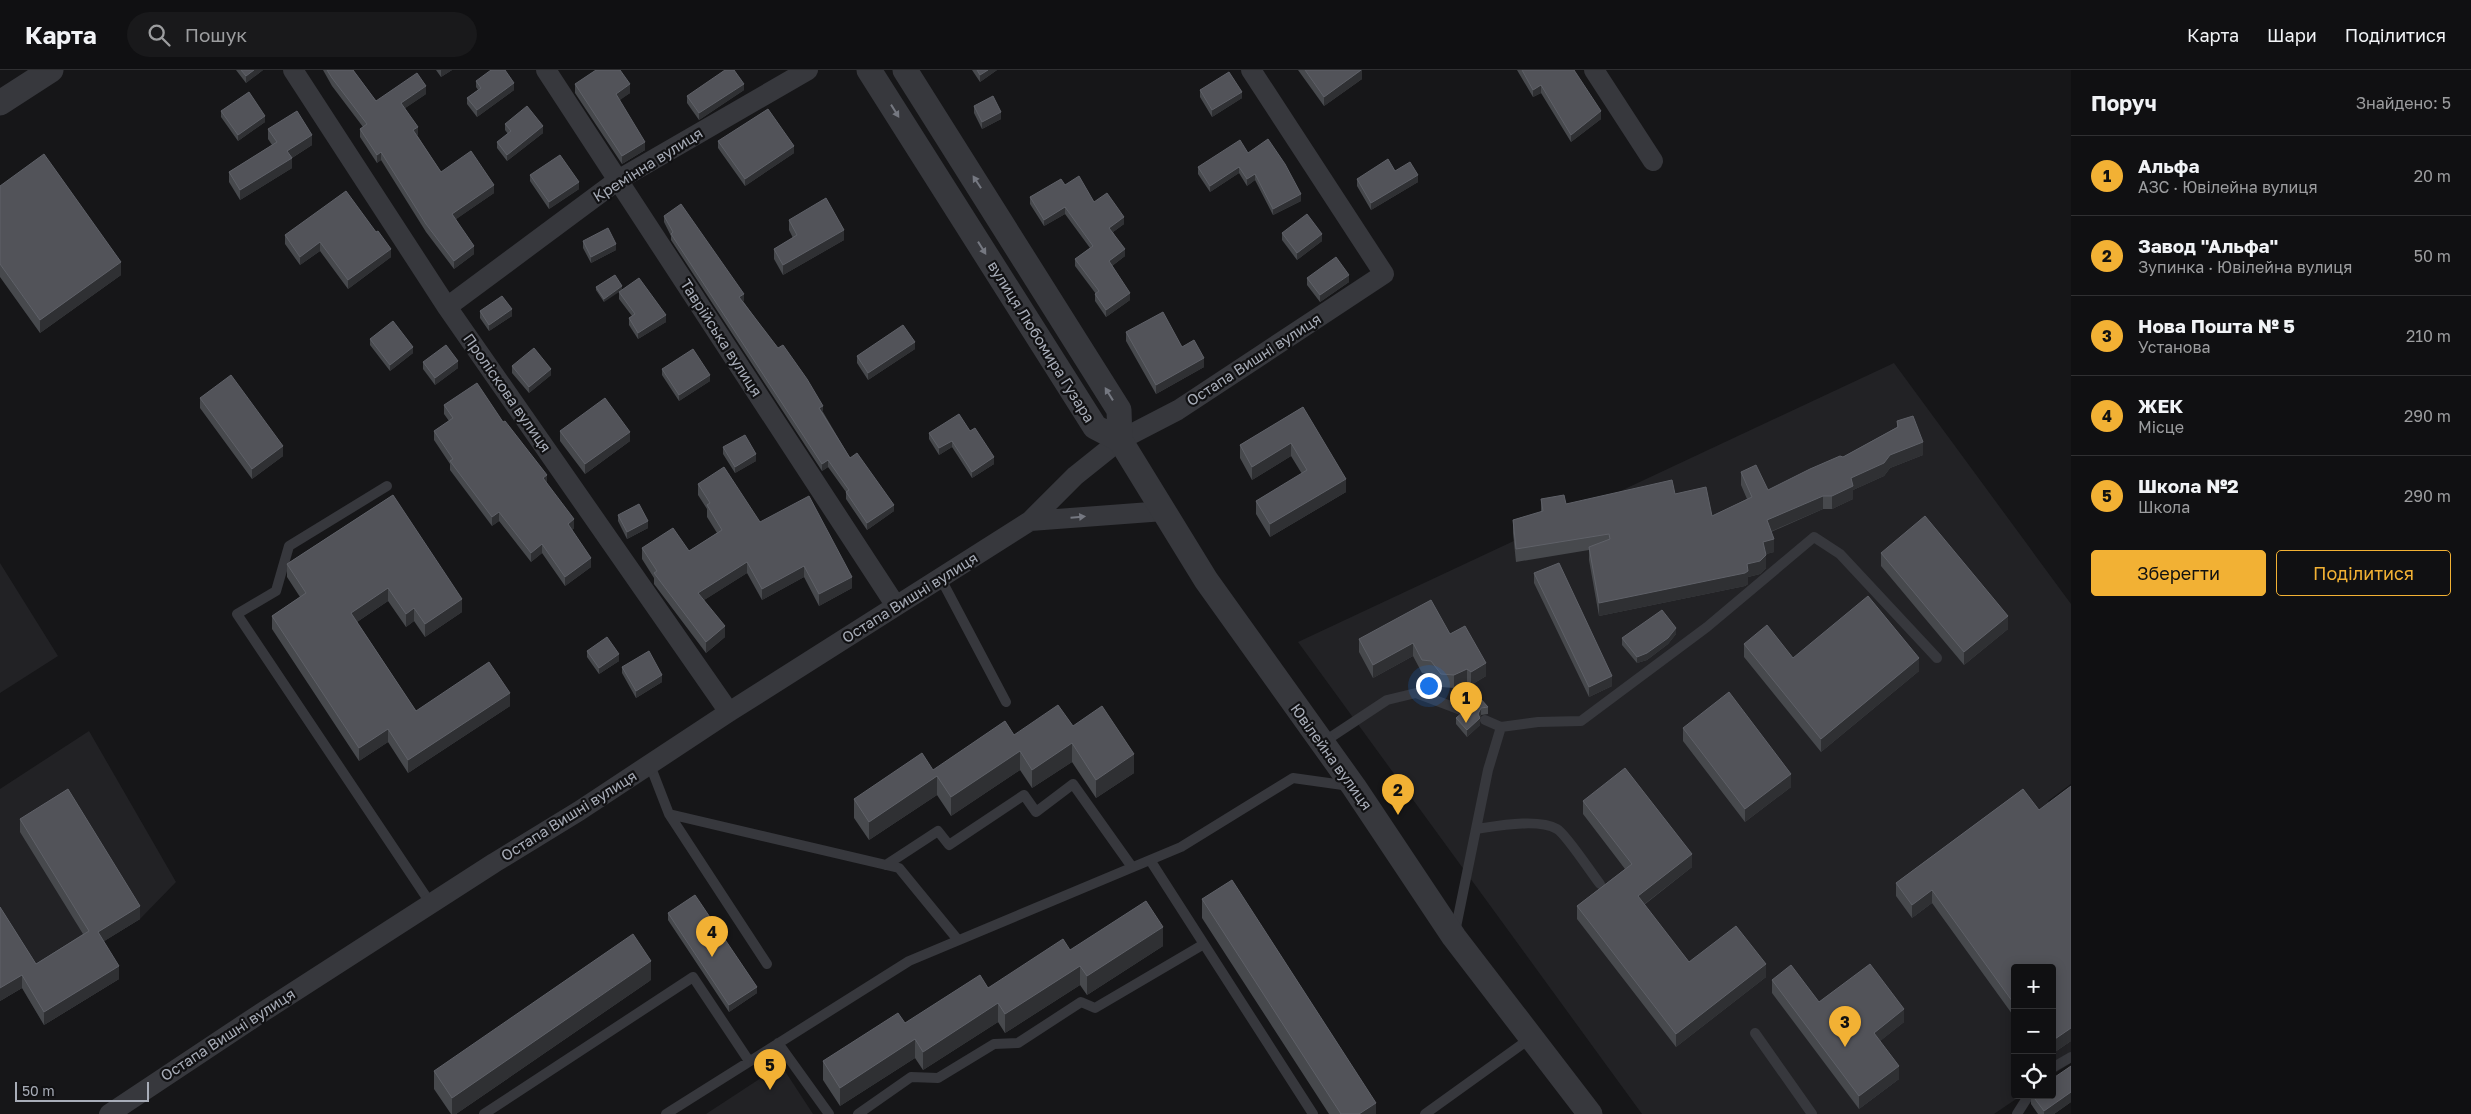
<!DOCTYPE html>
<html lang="uk">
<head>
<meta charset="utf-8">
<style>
	body { margin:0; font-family:"Golos Text",sans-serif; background:#19191b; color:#f1f3f6 }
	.controls { position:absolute; right:15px; bottom:15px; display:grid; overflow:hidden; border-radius:5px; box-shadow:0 2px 12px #0003 }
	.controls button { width:45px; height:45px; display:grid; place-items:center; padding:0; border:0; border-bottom:1px solid #303032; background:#101012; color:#f1f3f6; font:25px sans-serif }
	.scale { position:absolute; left:15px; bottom:12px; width:134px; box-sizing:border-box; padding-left:5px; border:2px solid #a8adb8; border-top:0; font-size:14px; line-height:18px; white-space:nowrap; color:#a8adb8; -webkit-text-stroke:4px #111113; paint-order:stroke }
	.you { position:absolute; left:1428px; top:615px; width:18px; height:18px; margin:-12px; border:4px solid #fff; border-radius:50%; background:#1a73e8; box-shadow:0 0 0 8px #1a73e833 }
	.badge { display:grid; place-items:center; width:32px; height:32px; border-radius:50%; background:#f2b134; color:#111; font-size:16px; font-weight:700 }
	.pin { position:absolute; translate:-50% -41px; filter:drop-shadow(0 1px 2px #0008) }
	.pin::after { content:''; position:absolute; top:26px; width:18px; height:15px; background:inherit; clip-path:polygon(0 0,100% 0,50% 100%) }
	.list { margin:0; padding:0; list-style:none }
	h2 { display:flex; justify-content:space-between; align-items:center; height:65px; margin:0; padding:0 20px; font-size:21px }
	h2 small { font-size:16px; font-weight:400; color:#9c9d9f }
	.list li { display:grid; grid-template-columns:32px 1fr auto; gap:15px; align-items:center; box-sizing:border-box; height:80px; padding:0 20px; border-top:1px solid #303032 }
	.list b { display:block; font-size:19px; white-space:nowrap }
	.list p { margin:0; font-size:16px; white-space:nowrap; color:#9c9d9f }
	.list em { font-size:16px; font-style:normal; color:#9c9d9f }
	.actions { display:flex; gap:10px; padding:15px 20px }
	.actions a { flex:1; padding:11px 0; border:1px solid #f2b134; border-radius:5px; text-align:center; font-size:18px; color:#f2b134 }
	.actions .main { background:#f2b134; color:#111 }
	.icon { flex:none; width:28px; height:28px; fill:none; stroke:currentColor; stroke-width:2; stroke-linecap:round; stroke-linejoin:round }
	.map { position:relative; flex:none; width:2071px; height:1044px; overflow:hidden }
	header { display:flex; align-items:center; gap:30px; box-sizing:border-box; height:70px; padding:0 25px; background:#101012; border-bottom:1px solid #303032 }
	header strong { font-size:24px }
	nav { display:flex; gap:28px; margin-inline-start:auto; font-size:18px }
	.search { width:350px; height:45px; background:#19191b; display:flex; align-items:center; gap:12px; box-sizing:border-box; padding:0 18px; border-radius:28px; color:#9c9d9f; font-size:19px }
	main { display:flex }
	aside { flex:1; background:#101012 }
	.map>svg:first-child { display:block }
	.built { fill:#222225 }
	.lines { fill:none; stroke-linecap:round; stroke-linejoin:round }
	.service { stroke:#37383d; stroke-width:10 }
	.minor { stroke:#37383d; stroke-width:20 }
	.tertiary { stroke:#37383d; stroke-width:25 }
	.wall { fill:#47494d }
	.shaded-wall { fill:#2f3033 }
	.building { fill:#525359; stroke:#5f6168 }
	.oneway { fill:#757881 }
	.labels { text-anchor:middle; stroke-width:4.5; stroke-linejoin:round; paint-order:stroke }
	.street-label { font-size:15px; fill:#a8adb8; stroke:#111113 }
</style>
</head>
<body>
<header>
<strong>Карта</strong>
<div class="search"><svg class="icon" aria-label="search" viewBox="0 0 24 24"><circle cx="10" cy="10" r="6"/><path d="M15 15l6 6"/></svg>Пошук</div>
<nav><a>Карта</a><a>Шари</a><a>Поділитися</a></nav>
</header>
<main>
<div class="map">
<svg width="2071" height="1044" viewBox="0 0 2071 1044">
	<rect width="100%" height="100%" fill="#161618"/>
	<path class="built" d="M1894 293 2071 534V714L2048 731 2071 762V993L2052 1005V898H2015V1025H2022L1994 1044H1642L1298 572Z
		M0 493 58 586 0 623Z
		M89 661 176 812 140 849 98 875 119 909 44 955 22 918 0 931V719Z
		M781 995 813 1044H706Z"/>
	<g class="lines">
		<path class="service" d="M387 416 289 476 276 521 237 544 431 834
			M941 509 1006 632
			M1485 650 1501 657
			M1322 673 1387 630 1416 623 1469 643
			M650 695 669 744 767 894
			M669 744 899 798 958 870
			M1476 759C1497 756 1538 748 1557 759 1566 764 1592 804 1600 814
			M1150 790 1313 1044
			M886 795 938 761 949 775 1024 725 1036 742 1073 714 1132 797
			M1455 862 1488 700 1501 657 1538 652 1581 651 1707 557 1814 467 1840 484 1937 588
			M1755 963 1812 1044
			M778 973 829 1044
			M2052 998 2071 987
			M484 1044 693 907 749 991
			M666 1044 909 891 1181 777 1293 708 1350 716
			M858 1044 911 1007 938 1008 994 974 1018 973 1081 932 1095 938 1204 874
			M1425 1044 1532 967
			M2017 1044 2029 1025"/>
		<path class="minor" d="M293 0 447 237 729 642
			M546 0 896 536
			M1594 0 1653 91
			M447 237 618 110 808 0
			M1030 451 1164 441
			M109 1044 255 947 494 793 579 741 729 642 1030 451 1075 406 1120 370 1178 340 1384 204 1251 0"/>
		<path class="tertiary" d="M869 0 1095 357 1120 370
			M905 0 1119 340 1120 370 1206 510 1354 717 1454 867 1590 1044
			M0 33 51 0"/>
	</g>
	<path class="wall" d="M236 0H263L246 13Z
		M323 0H353L376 31 426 24 405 38 418 65H417L441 102 494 123 456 149 474 184 454 199 426 162 381 90 377 93 360 67V59L363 57 332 16Z
		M436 0H452L441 7Z
		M972 0H997L980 12Z
		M1298 0H1362V9L1324 36Z
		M1517 0H1574L1601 49 1571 72 1541 23 1533 27Z
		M476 11 514 20 477 47 467 34V28L478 20 476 17Z
		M575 14 630 23 619 30 645 80 622 94 575 23Z
		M744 20 699 50 687 33V26Z
		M1200 20 1242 28 1212 47 1200 27Z
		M974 36 1001 49 982 59 974 43Z
		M221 41 265 52 238 71 221 47Z
		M505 54 543 63 507 91 497 78V72L508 64 505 60Z
		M268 59 312 75 292 88V98L240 130 229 112V102L272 75 268 69Z
		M718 71 794 83 745 116 718 78Z
		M1248 83 1301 131 1273 145 1255 110 1247 116 1239 103 1210 122 1198 104V97Z
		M1395 101 1418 112 1371 140 1357 116V109Z
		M530 105 579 119 549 139 530 111Z
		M1065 115 1094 132 1124 154 1113 162 1125 186 1112 196 1130 230 1106 247 1095 231V224H1096L1075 196V189L1090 178 1065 144 1044 156 1030 134V127Z
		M0 116 121 205 40 263 0 207Z
		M664 146 744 231H743L823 342 850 388 894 441 867 460 846 429V422L828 397 822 401 671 170V166L664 152Z
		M789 150 844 170 783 205 774 189V179L793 168 789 160Z
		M1282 163 1322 171 1297 190 1282 170Z
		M285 165 391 187 348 219 320 181 300 195 285 174Z
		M583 171 616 180 591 193 583 178Z
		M615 205 604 232 596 220V217Z
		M1307 208 1349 212 1320 232 1307 215Z
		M619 222 666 252 638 269 629 255V248L632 246 619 229Z
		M480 241 512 246 489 261 480 248Z
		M1126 262 1182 277 1204 297 1156 324 1126 271Z
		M370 269 413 283 390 301 370 275Z
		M915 279 868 310 857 293V286Z
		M423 292 458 298 435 315 423 299Z
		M512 296 551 305 529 323 512 303Z
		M662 299 710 311 679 331 662 305Z
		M200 328 283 386 252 409 200 338Z
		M444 335 503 352 547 413 574 458 572 460 591 497 565 516 542 483 531 492 499 451 492 456 450 400V394L434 370V361L449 351 444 344Z
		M1303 337 1346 422 1270 467 1256 444V431L1302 404 1291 386 1252 410 1240 388V375Z
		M1897 351 1923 385 1890 398 1884 406 1853 420V429L1832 439H1823L1771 462 1774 482 1766 484V498L1760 504 1748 507V514L1745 516 1599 546 1589 490V480L1516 492 1513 463V450L1541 442V429L1566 434 1675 424 1712 446 1747 429 1741 415V402L1768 420 1843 387 1897 357Z
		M560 361 630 371 585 404 560 371Z
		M970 361 994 394 972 408 952 377 939 385 929 369V363Z
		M723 377 756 391 735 403 723 384Z
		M698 414 760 452 852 518 819 536 804 507 762 530 747 503 704 530 725 567 706 583 654 514V508L642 489V478L689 481 717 463 707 447V439L698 425Z
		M393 425 462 542 425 567 414 551 406 557 388 531 357 552 416 641 510 636 408 703 388 672 359 691 272 559V546L300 527 287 507V494Z
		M618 445 648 458 627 469 618 451Z
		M1881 483 2008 559 1964 595 1881 496Z
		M1534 503 1612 616 1589 627 1534 513Z
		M1450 564 1486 606 1471 615 1467 612 1454 618 1441 617 1431 604 1422 603 1413 586 1373 608 1359 582V569Z
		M1676 564 1668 574 1647 590 1637 593 1622 575V568Z
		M1744 574 1793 588 1919 601 1821 682 1744 587Z
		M587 581 619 591 599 604 587 587Z
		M622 597 662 612 636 628 622 603Z
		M1474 632 1488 637V644L1481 645 1480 647V655L1467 667 1456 654V648L1474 641Z
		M1073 656 1134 703 1096 728 1072 692 1032 718 1020 700 951 746 937 725 869 770 854 748V729L933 700 1014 665Z
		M1683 658 1791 717 1745 752 1683 671Z
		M2023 719 2071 971 2052 984V898H2015V948L1932 833 1912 848 1896 826V813Z
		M1583 731 1692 797 1644 835 1689 892 1766 907 1676 977 1577 849V836L1625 799 1583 744Z
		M20 749 140 849 104 871 119 909 44 955 22 918 0 931V837L36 894 83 864 20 762Z
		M1202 829 1376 1044H1329L1202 848Z
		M668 843 757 923 729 942 668 850Z
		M1163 876 1087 925 1080 915 1005 963 998 952 923 1000 915 988 840 1036 823 1010V991L905 953 988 918 1070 880Z
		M651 910 456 1044H451L434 1019V1001Z
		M1772 910 1819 932 1904 952 1880 971 1899 1009 1859 1039 1772 923Z
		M2071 996V1032L2054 1044H2038L2031 1034V1025H2052Z"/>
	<path class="shaded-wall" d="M254 0H263L246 13V6Z
		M441 0H452L441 7Z
		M988 0H997L980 12V5Z
		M1362 0V9L1324 36V27Z
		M514 13V20L477 47V40Z
		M630 14V23L616 33V24Z
		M744 14V20L699 50V43Z
		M1541 15V23L1533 27V20Z
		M426 16V24L401 41V33Z
		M1242 22V28L1212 47V40Z
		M1601 41V49L1571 72V65Z
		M1001 42V49L982 59V52Z
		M265 46V52L238 71V65Z
		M543 56V63L507 91V85Z
		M418 57V65L413 68V60Z
		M312 65V75L287 91V81Z
		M645 72V80L622 94V86Z
		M794 76V83L745 116V109Z
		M381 82V90L377 93V85Z
		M292 88V98L240 130V120Z
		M1239 97V103L1210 122V116Z
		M1255 104V110L1247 116V109Z
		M1418 105V112L1371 140V133Z
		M579 112V119L549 139V132Z
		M494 115V123L452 152V144Z
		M1301 124V131L1273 145V139Z
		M1065 137V144L1044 156V150Z
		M1124 147V154L1109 165V158Z
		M844 160V170L783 205V195Z
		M1322 164V171L1297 190V183Z
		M320 172V181L300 195V187Z
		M616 174V180L591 193V187Z
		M474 176V184L454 199V191Z
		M391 179V187L348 219V210Z
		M1125 179V186L1109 198V191Z
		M121 192V205L40 263V250Z
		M1349 205V212L1320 232V225Z
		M622 216V220L604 232V229Z
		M1130 223V230L1106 247V240Z
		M744 224V231L739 234V227Z
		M512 239V246L489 261V255Z
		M666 245V252L638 269V263Z
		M915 272V279L868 310V303Z
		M413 277V283L390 301V295Z
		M1204 288V297L1156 324V315Z
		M458 291V298L435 315V308Z
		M551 299V305L529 323V317Z
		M710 305V311L679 331V325Z
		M823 336V342L819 338Z
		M630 362V371L585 404V394Z
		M952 371V377L939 385V378Z
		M1923 372V385L1890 398 1884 406 1853 420V429L1832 439V426L1851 408 1890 385Z
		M1291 373V386L1252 410V397Z
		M283 376V386L252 409V399Z
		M756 384V391L735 403V397Z
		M994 387V394L972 408V402Z
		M828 390V397L822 401V394Z
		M547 405V414L543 408Z
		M1346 409V422L1270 467V454Z
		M1823 426V439L1767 463V450Z
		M894 435V441L867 460V453Z
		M499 442V451L492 456V447Z
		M574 449V458L568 463V454Z
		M648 451V458L627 469V462Z
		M1774 469V482L1763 485V472Z
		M542 474V483L531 492V483Z
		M1766 485V498L1760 504 1748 507V514L1745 516 1599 546V533L1747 494Z
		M591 488V497L565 516V507Z
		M747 492V503L698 534V523Z
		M804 496V507L762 530V519Z
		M852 507V518L819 536V524Z
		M388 518V531L351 556V543Z
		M462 529V542L425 567V554Z
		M414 538V551L406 557V544Z
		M2008 546V559L1964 595V582Z
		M725 556V567L706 583V572Z
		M1676 558V564L1668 574 1647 590 1637 593V587Z
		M1413 573V586L1373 608V595Z
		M619 584V591L599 604V598Z
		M1919 588V601L1821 682V669Z
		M1486 593V606L1471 615V602Z
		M1467 599V612L1454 618V605Z
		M662 605V612L636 628V621Z
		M1612 606V616L1589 627V617Z
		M510 623V636L408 703V690Z
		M1481 638V645L1479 649 1480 648V655L1467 667V660L1478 644Z
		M388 659V672L359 691V678Z
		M1072 673V692L1032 718V700Z
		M1020 681V700L951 746V727Z
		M1134 684V703L1096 728V710Z
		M1791 704V717L1745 752V739Z
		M937 706V725L869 770V752Z
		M1692 784V797L1638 839V826Z
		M1932 820V833L1912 848V835Z
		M140 836V849L98 875V862Z
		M1163 857V876L1087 925V906Z
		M651 891V910L456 1044H452V1028Z
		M1766 894V907L1676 977V964Z
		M119 896V909L44 955V942Z
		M1080 896V915L1005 963V944Z
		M22 905V918L0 931V918Z
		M757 917V923L729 942V935Z
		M998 933V952L923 1000V982Z
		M1904 939V952L1874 976V963Z
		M2071 958V971L2052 984V971Z
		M915 969V988L840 1036V1018Z
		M1899 996V1009L1859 1039V1026Z
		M2071 1022V1032L2054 1044H2044V1041Z
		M1376 1033V1044H1359Z"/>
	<path class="building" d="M241 0H254L246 6Z
		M327 0H353L376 31 417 3 426 16 401 33 418 57 413 60 441 102 471 81 494 115 452 144 474 176 454 191 426 154 381 82 377 85 360 59 367 54 332 8Z
		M491 0H505L514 13 477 40 467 28 481 18 476 11Z
		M596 0H620L630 14 616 24 645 72 622 86 575 14Z
		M725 0H734L744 14 699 43 687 26Z
		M977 0H988L980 5Z
		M1305 0H1361L1324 27Z
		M1522 0H1574L1601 41 1571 65 1541 15 1533 20Z
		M1229 2 1242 22 1212 40 1200 20Z
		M249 22 265 46 238 65 221 41Z
		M993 26 1001 42 982 52 974 36Z
		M527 36 543 56 507 85 497 72 511 61 505 54Z
		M768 39 794 76 745 109 718 71Z
		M297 41 312 65 287 81 292 88 240 120 229 102 277 72 268 59Z
		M1268 69 1285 94 1301 124 1273 139 1255 104 1247 109 1239 97 1210 116 1198 97 1240 70 1248 83Z
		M44 84 121 192 40 250 0 194V116Z
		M560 85 579 112 549 132 530 105Z
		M1388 89 1395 101 1410 92 1418 105 1371 133 1357 109Z
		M1079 106 1094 132 1107 123 1124 147 1109 158 1125 179 1109 191 1130 223 1106 240 1095 224 1099 221 1075 189 1093 176 1065 137 1044 150 1030 127 1061 109 1065 115Z
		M346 121 376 162 378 161 391 179 348 210 320 172 300 187 285 165Z
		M826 128 844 160 783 195 774 179 797 165 789 150Z
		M681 134 744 224 739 227 778 278 783 275 807 309 823 336 819 338 850 388 857 383 894 435 867 453 846 422 849 420 828 390 822 394 671 164 673 162 664 146Z
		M1307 144 1322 164 1297 183 1282 163Z
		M608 158 616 174 591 187 583 171Z
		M1336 187 1349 205 1320 225 1307 208Z
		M615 205 622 216 604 229 596 217Z
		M639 208 666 245 638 263 629 248 635 244 619 222Z
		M502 226 512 239 489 255 480 241Z
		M1163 242 1182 277 1194 270 1204 288 1156 315 1126 262Z
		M393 251 413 277 390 295 370 269Z
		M903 255 915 272 868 303 857 286Z
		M446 275 458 291 435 308 423 292Z
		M534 278 551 299 529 317 512 296Z
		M693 279 710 305 679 325 662 299Z
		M231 305 283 376 252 399 200 328Z
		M477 313 503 352 505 351 547 405 543 408 574 449 568 454 591 488 565 507 542 474 531 483 499 442 492 447 450 391 453 389 434 361 453 348 444 335Z
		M605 328 630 362 585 394 560 361Z
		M1303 337 1346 409 1270 454 1256 431 1307 400 1291 373 1252 397 1240 375Z
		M959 344 970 361 975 358 994 387 972 402 952 371 939 378 929 363Z
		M1913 346 1923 372 1890 385 1884 393 1851 408 1853 416 1832 426H1823L1767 450 1774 469 1763 472 1766 485 1760 491 1747 494 1748 501 1745 503 1599 533 1589 477 1610 469 1609 464 1516 479 1513 450 1543 441 1541 429 1564 425 1566 434 1672 410 1675 424 1706 417 1712 446 1752 427 1741 402 1756 395 1768 420 1810 399 1840 386 1843 387 1898 357 1897 351Z
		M745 365 756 384 735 397 723 377Z
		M724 397 760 452 809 426 852 507 819 524 804 496 762 519 747 492 698 523 725 556 706 572 654 503 657 501 642 478 673 458 689 481 722 460 707 435 710 433 698 414Z
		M393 425 462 529 425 554 414 538 406 544 388 518 351 543 416 641 489 592 510 623 408 690 388 659 359 678 272 546 306 523 287 494Z
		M639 434 648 451 627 462 618 445Z
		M1925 446 2008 546 1964 582 1881 483Z
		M1559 493 1612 606 1589 617 1534 503Z
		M1868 526 1919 588 1821 669 1744 574 1767 555 1793 588Z
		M1431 530 1450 564 1465 556 1486 593 1471 602 1467 599 1454 605 1441 604 1431 591 1422 590 1413 573 1373 595 1359 569Z
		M1662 540 1676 558 1668 568 1647 583 1637 587 1622 568Z
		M607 567 619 584 599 598 587 581Z
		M649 581 662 605 636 621 622 597Z
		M1729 622 1791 704 1745 739 1683 658Z
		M1479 627 1488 637 1481 638 1478 644 1480 648 1467 660 1456 648 1463 642 1470 643 1474 641 1476 636 1474 632Z
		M1058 635 1073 656 1102 636 1134 684 1096 710 1072 673 1032 700 1020 681 951 727 937 706 869 752 854 729 922 683 933 700 1005 651 1014 665Z
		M1625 698 1692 784 1638 826 1689 892 1736 856 1766 894 1676 964 1577 836 1632 794 1583 731Z
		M2071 716V958L2052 971V898H2015V935L1932 820 1912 835 1896 813 2023 719 2039 740Z
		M68 719 140 836 98 862 119 896 44 942 22 905 0 918V837L36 894 89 861 20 749Z
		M1232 810 1376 1033 1359 1044H1341L1202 829Z
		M695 825 757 917 729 935 668 843Z
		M1146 831 1163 857 1087 906 1080 896 1005 944 998 933 923 982 915 969 840 1018 823 991 898 943 905 953 980 905 988 918 1063 869 1070 880Z
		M633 864 651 891 452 1028 434 1001Z
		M1870 894 1904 939 1874 963 1899 996 1859 1026 1772 910 1791 895 1819 932Z
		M2071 996V1022L2044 1041 2032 1025H2052V1009Z"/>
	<defs><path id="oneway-solid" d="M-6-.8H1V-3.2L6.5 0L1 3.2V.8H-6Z" transform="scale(1.25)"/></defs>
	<g class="oneway">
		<use href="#oneway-solid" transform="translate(895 41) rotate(58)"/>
		<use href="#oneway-solid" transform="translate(977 112) rotate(-123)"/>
		<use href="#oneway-solid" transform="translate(982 178) rotate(58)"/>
		<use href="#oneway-solid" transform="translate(1109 324) rotate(-122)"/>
		<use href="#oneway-solid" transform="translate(1078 447) rotate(-5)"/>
	</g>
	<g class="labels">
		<g class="street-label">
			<text transform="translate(648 95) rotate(-32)" y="5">Кремінна вулиця</text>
			<text transform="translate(721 268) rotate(57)" y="5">Таврійська вулиця</text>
			<text transform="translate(1041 272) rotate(58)" y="5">вулиця Любомира Гузара</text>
			<text transform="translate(1254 290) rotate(-33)" y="5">Остапа Вишні вулиця</text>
			<text transform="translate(507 323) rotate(55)" y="5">Проліскова вулиця</text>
			<text transform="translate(910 528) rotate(-32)" y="5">Остапа Вишні вулиця</text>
			<text transform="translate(1331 687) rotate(54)" y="5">Ювілейна вулиця</text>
			<text transform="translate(569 746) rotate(-32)" y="5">Остапа Вишні вулиця</text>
			<text transform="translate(228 965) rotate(-33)" y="5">Остапа Вишні вулиця</text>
		</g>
	</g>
</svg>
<div class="controls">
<button>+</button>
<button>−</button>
<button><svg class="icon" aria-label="locate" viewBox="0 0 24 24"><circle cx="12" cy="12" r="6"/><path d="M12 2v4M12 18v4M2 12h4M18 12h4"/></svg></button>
</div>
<div class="scale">50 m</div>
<div class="you"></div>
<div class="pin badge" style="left:1466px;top:653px">1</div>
<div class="pin badge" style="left:1398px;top:745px">2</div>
<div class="pin badge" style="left:1845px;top:977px">3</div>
<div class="pin badge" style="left:712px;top:887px">4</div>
<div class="pin badge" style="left:770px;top:1020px">5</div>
</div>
<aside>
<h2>Поруч<small>Знайдено: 5</small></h2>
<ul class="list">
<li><span class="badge">1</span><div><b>Альфа</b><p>АЗС · Ювілейна вулиця</p></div><em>20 m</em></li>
<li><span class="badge">2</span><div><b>Завод &quot;Альфа&quot;</b><p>Зупинка · Ювілейна вулиця</p></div><em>50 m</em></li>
<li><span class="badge">3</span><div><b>Нова Пошта № 5</b><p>Установа</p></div><em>210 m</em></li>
<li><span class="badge">4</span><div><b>ЖЕК</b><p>Місце</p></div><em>290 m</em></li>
<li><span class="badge">5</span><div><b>Школа №2</b><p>Школа</p></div><em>290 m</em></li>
</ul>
<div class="actions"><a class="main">Зберегти</a><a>Поділитися</a></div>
</aside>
</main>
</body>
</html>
